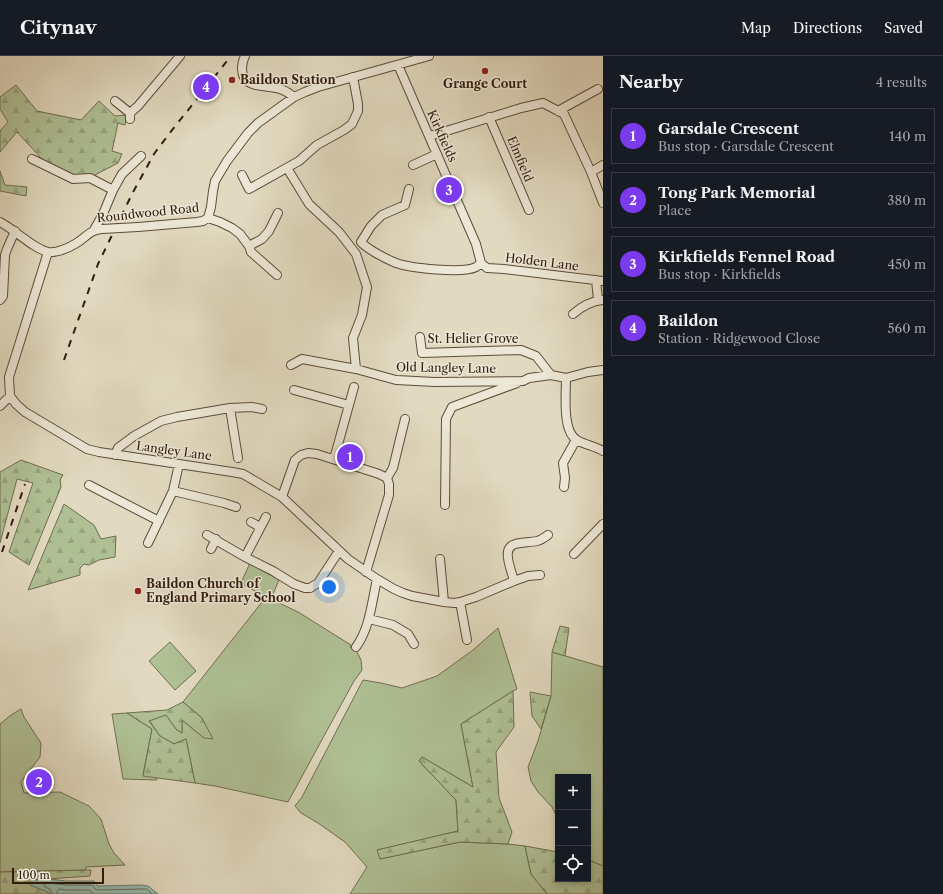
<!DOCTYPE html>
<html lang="en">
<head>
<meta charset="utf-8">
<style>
	body { margin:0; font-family:"Libre Caslon Text",serif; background:#20242c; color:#f1f3f6 }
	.controls { position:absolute; right:12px; bottom:12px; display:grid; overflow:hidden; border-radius:0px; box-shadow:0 2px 6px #0003 }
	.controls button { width:36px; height:36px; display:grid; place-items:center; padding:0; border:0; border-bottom:1px solid #363941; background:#171b24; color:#f1f3f6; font:20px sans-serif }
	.scale { position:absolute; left:12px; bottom:10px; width:92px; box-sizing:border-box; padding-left:4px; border:2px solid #321c0c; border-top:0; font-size:11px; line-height:14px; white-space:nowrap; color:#321c0c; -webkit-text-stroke:3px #ece7d6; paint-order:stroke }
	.you { position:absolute; left:329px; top:531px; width:14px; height:14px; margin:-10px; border:3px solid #fff; border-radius:50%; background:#1a73e8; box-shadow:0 0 0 6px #1a73e833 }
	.badge { display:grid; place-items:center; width:26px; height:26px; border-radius:50%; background:#7c3aed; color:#fff; font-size:13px; font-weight:700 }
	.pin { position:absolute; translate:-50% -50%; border:2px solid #fff; box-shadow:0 1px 4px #0006 }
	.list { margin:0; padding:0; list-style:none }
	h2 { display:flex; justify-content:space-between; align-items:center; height:52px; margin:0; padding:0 16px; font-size:17px }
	h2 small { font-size:13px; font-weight:400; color:#9ea1a6 }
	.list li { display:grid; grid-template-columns:26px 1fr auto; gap:12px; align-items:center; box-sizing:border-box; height:56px; margin:0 8px 8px; padding:0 8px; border:1px solid #363941; border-radius:0px }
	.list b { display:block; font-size:15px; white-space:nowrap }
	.list p { margin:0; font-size:13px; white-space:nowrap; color:#9ea1a6 }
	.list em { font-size:13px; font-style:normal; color:#9ea1a6 }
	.icon { flex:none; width:22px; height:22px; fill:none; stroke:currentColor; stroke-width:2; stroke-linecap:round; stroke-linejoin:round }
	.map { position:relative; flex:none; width:603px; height:838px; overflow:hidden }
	header { display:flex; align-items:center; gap:24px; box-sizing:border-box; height:56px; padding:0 20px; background:#171b24; border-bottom:1px solid #363941 }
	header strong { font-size:19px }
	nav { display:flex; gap:22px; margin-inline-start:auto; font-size:14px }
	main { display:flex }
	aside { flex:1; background:#171b24 }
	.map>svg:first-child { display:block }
	.grass { fill:#afc095; stroke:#706e50 }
	.forest { fill:url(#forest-firs); stroke:#706e50 }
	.park { fill:url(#park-tufts); stroke:#706e50 }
	.water { fill:#95bbaf; stroke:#6d7b6e }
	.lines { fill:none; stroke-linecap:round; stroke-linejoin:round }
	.shore { stroke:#646c5e; stroke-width:1 }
	.minor-casing { stroke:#5e4c39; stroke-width:10 }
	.minor { stroke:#ece7d6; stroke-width:8 }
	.rail { stroke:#321c0c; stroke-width:2; stroke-dasharray:7 7; stroke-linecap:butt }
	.minor-bridge-casing { stroke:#5e4c39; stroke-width:10; stroke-linecap:butt }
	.minor-bridge { stroke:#ece7d6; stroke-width:8 }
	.poi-dot { fill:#8f2418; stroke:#ece7d6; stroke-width:1.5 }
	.labels { text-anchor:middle; stroke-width:3; stroke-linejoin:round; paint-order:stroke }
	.poi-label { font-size:12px; font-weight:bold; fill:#321c0c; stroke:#ece7d6; text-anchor:start }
	.street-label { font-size:12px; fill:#321c0c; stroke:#ece7d6 }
</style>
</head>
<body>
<header>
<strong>Citynav</strong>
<nav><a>Map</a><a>Directions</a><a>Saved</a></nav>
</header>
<main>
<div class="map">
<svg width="603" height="838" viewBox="0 0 603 838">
	<defs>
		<pattern id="forest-firs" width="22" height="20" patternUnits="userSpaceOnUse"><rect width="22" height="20" fill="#afc095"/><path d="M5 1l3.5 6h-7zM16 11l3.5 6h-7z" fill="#97a47f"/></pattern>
		<pattern id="park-tufts" width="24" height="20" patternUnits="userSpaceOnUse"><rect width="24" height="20" fill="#afc095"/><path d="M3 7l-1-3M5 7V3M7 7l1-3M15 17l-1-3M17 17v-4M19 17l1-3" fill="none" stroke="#97a47f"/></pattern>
	</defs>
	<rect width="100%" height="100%" fill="#e2dac0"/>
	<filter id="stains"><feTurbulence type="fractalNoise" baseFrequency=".005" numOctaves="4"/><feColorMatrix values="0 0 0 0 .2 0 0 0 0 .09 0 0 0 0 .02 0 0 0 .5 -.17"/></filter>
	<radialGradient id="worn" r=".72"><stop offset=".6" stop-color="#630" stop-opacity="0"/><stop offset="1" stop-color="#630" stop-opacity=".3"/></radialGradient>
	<path class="grass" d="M250 507 279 524 271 543 298 556 351 589 350 591 356 594 361 604 362 614 354 625 288 746 215 730 195 727 186 683 174 688 160 680 149 664 166 658 176 673 182 677V664L204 682 202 662 183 646 266 541 246 530 240 529Z
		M498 572 517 633 513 635 461 668 473 731 422 701 419 705 456 744 458 775 378 794 380 803 460 786 508 788 525 790 531 818 547 838H350L367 811 345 786 318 767 301 757 295 750 302 741 363 624 381 627 402 632 437 620 473 594Z
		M170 586 196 615 175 634 149 605Z
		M552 596 603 611V810L588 804V721H558V763L552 751 538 736 531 725 528 711 538 685 551 640Z
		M21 653 24 661 41 687 40 701 21 726 24 737 60 736 89 750 101 763 109 788 114 797 125 809 86 811V814L0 816V668L11 659Z
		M127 657 152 673 143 719 157 721V724L123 723 112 658Z"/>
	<path class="forest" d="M16 29 37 55 81 64 99 45 115 60 127 59 125 69 118 67 112 95 122 98 118 107 93 120 70 119 42 103 17 76 0 96V75L8 66 0 53V41Z
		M0 115 5 129 27 131 26 140 0 135Z
		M21 404 63 419 60 424 61 431 29 509 9 496 33 427 17 423 0 487V416Z
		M64 448 94 469 101 483 116 480 115 501 99 504 89 509 84 508 80 512V519L28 534Z
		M560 570 569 572 565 600 552 596Z
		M513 635 514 671 496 696 499 742 512 776 508 788 460 786 380 803 377 794 458 775 456 744 419 705 422 701 473 731 461 668Z
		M530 636 551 640 541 673 532 660Z
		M183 646 202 662 213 683 204 682 182 664V677L176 673 166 659 149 665 160 680 174 688 186 683 195 727 143 720 152 673 127 657 167 654Z
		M525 790 558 796V823H588V804L603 810V838H547L531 818Z
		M91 814 90 820 33 824 30 829 52 838H0V816Z"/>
	<path class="park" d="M38 720 48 728 31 731Z"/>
	<path class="water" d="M49 823 66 825H94L98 830 141 829 148 830 158 838H52L30 829 33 824Z"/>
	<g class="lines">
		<path class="shore" d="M52 838 51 834 44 830 45 827H49L66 829H92L95 833 98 834 141 833H147L152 838
			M57 838V835L59 833 66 834H89L94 838"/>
		<g class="minor-casing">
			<path id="minor" d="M245 0C242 6 241 12 243 19 248 33 268 29 280 33 285 34 290 38 294 41
				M398 9 476 188 481 207
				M115 45 130 57V63
				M558 55 598 33
				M130 57 138 50 180 0
				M489 61 529 154
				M430 80 521 52 543 47 564 58 591 116 603 147
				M32 103 73 123 90 122 113 134
				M413 109 437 98
				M287 112 309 148 339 176 356 198 367 231 362 259 353 282 356 313
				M591 116 603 109
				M242 119 249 133 299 105 317 89 344 74 352 68 358 55V48L353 21
				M409 133 405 149 382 159 371 170 361 186C367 193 386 203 396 207 410 212 463 218 476 211 478 210 479 208 481 207
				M208 162 220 166 232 172 240 178 249 190 251 196 277 219
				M0 166C14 173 34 193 48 196 57 197 68 192 75 188 86 182 89 174 102 173
				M138 171 197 166 203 165 208 162 211 151 213 135 215 125 227 105 248 77 258 67 294 41 305 36 318 31 429 0
				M94 174 103 158 113 134 122 118 141 100
				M249 190 262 183 269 175 278 157
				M48 196 9 321 10 340 16 348 25 356 87 393 99 396 232 416 243 418 282 441 348 503 377 523 394 533 403 537 412 540 444 546 454 547 460 546 476 541 514 525 528 520 540 519
				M481 207 487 212 504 213 603 225
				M596 224 598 244
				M0 244 3 240 5 199 7 193 15 175
				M573 258C581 251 592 245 603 244
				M420 281 422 297 521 294 536 300 551 319
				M291 309 302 303 356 313 396 324 435 326 523 325 529 322 551 319 566 322 588 316 603 314
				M566 322C566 338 562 376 577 384 585 389 595 390 603 395
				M294 334 349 349 334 403
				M349 349 354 331
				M0 350 10 340
				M230 352 238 402
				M115 399 118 392 134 380 161 365 177 361 230 352 252 351 262 353
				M387 422 393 412 405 363
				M89 429 159 465
				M564 431 565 422 563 407 576 384
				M173 435 224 447 236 451
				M282 441 295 404 301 399 308 397 317 398 379 418 387 422 389 428V439L366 516
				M445 449 446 363 452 351 517 327
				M251 466 260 471
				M207 479 245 501 273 515 294 528 305 532H310L318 527 339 495
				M148 487 173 435 179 408
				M211 493 216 483
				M574 498 603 468
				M245 501 266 461
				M440 503 444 546
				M514 525C512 517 509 510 508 502 505 483 525 488 537 485 541 484 544 482 548 479
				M460 546 467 584
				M369 563 393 569 408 578 414 588
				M356 591C370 572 372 545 377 523"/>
		</g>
		<use href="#minor" class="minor"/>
		<path class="rail" d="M64 304 98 208 132 138 154 98 169 78 231 0
			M2 496 25 428"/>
		<g class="minor-bridge-casing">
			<path id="minor-bridge" d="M102 173 138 171"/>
		</g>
		<use href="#minor-bridge" class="minor-bridge"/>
	</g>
	<g class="poi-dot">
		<circle cx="485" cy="15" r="4"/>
		<circle cx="232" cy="24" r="4"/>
		<circle cx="138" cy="535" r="4"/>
	</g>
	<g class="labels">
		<g class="poi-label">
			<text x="240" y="28">Baildon Station</text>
			<text x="485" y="32" text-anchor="middle">Grange Court</text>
			<text x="146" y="532">Baildon Church of<tspan x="146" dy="14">England Primary School</tspan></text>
		</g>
		<g class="street-label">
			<text transform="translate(442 80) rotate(66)" y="4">Kirkfields</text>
			<text transform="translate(520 103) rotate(67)" y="4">Elmfield</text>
			<text transform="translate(148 157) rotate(-6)" y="4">Roundwood Road</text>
			<text transform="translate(542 206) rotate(7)" y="4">Holden Lane</text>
			<text x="473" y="287">St. Helier Grove</text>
			<text transform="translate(446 312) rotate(1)" y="4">Old Langley Lane</text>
			<text transform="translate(174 395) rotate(8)" y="4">Langley Lane</text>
		</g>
	</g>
	<rect width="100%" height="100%" filter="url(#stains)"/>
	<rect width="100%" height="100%" fill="url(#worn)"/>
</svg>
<div class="controls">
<button>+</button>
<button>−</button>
<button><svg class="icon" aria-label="locate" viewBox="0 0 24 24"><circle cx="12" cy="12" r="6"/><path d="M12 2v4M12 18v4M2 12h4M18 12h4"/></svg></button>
</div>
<div class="scale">100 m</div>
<div class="you"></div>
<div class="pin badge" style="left:350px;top:401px">1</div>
<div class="pin badge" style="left:39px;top:726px">2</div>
<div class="pin badge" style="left:449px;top:134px">3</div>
<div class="pin badge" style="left:206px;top:31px">4</div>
</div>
<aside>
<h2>Nearby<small>4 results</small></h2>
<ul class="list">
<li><span class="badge">1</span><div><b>Garsdale Crescent</b><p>Bus stop · Garsdale Crescent</p></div><em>140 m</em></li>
<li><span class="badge">2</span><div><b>Tong Park Memorial</b><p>Place</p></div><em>380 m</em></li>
<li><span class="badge">3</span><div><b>Kirkfields Fennel Road</b><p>Bus stop · Kirkfields</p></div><em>450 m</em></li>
<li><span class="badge">4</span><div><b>Baildon</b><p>Station · Ridgewood Close</p></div><em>560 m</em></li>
</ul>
</aside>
</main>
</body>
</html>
